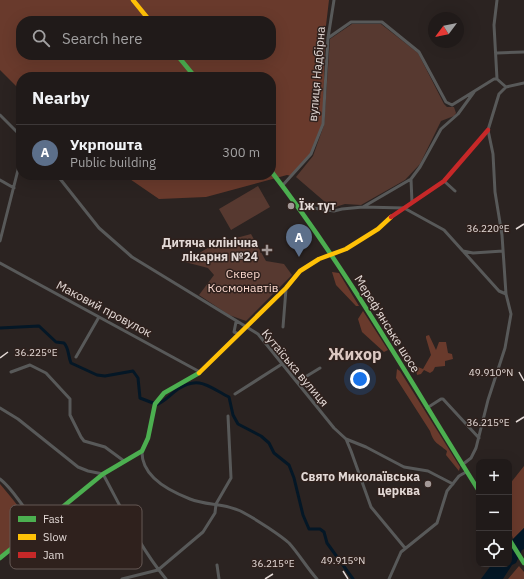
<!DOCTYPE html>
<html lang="en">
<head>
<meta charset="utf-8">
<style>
	body { margin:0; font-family:"IBM Plex Sans",sans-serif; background:#282322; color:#f1f3f6 }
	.controls { position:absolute; right:12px; bottom:12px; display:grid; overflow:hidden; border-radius:8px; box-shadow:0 4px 16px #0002 }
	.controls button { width:36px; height:36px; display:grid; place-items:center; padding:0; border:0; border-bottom:1px solid #3d3838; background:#201a19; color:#f1f3f6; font:20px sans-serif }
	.compass { position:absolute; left:428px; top:12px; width:36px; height:36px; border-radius:50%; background:#201a19; box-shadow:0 4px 16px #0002; rotate:238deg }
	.you { position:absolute; left:360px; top:379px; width:14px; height:14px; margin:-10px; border:3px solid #fff; border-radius:50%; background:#1a73e8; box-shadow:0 0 0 6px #1a73e833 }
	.badge { display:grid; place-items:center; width:26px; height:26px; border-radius:50%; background:#0b8043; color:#fff; font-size:13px; font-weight:700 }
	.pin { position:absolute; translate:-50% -33px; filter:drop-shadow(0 1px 2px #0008) }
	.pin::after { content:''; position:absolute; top:21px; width:14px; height:12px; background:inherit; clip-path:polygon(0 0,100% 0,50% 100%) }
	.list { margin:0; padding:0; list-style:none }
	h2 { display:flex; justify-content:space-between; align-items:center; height:52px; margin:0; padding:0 16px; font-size:17px }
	h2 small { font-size:13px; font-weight:400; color:#a2a1a2 }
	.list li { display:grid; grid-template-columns:26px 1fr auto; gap:12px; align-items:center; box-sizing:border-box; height:56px; padding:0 16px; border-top:1px solid #3d3838 }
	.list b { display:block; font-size:15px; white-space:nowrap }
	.list p { margin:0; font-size:13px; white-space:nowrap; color:#a2a1a2 }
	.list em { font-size:13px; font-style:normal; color:#a2a1a2 }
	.icon { flex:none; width:22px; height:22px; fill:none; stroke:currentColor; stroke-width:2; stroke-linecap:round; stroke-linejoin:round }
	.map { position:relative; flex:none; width:524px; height:579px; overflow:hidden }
	.search { position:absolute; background:#201a19; box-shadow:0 4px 16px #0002; left:16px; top:16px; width:260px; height:44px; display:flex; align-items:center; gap:10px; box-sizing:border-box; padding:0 14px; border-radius:16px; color:#a2a1a2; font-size:15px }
	.panel { position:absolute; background:#201a19; box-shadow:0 4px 16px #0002; left:16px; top:72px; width:260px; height:108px; border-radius:16px }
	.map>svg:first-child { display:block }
	.green { fill:#573930 }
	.forest { fill:#693a2c; fill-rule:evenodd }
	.water { fill:#041726 }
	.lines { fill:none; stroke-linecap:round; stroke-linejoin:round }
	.canal { stroke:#041726; stroke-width:3 }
	.street { stroke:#585959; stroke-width:3 }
	.fast { stroke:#4caf50; stroke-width:4.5 }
	.slow { stroke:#ffc107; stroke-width:4.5 }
	.jam { stroke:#c62828; stroke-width:4.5 }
	.ticks { fill:none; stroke:#e3d9d6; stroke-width:1.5 }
	.poi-dot { fill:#a39997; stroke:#2f211d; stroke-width:1.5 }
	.labels { text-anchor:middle; stroke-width:3; stroke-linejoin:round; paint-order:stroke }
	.street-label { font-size:12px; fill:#e3d9d6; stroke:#2f211d }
	.poi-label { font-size:12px; font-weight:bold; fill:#e3d9d6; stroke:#2f211d; text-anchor:end }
	.park-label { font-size:12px; fill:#fcd8cd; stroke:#2f211d }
	.district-label { font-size:16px; font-weight:bold; fill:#ddc9c3; stroke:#2f211d }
	.key { fill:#2f211d; stroke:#655854; stroke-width:1 }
	.key-label { font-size:11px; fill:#e3d9d6 }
	.ticks-label { font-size:10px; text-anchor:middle; fill:#e3d9d6; stroke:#2f211d; stroke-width:3; stroke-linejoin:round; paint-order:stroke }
</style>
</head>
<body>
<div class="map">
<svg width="524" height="579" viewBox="0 0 524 579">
	<rect width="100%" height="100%" fill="#2b2321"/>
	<path class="green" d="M352 24H381L418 53 444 104 447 107H454L456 113 454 116 441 121 420 164 405 180 361 205 345 204 332 208 296 177 313 156 324 125 330 39Z
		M258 186 270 207 231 230 219 209Z
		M251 234 266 261 284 264 292 275 246 321 229 315 199 295 214 275 208 268 185 262 214 244Z"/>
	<path class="forest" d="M0 0H329L325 34 323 124 311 154 292 176 287 175 206 197 159 199 124 175H271V77H21V91L0 70ZM21 21H271V55H21Z
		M332 272 339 273 359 306H356L336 285Z
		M363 311 388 350 384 352 362 332 358 319Z
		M429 335 436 350 439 342H446L448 353 452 354 453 359 445 361V366L435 367 433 371 430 373 424 370 421 374 417 375 416 370 418 367 423 369 431 355 426 338V336Z
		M397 369 400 371 460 467 459 471 446 455 447 451C438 443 434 444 430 431L396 378Z
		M524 466V528L513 539 509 525V485Z
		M0 484C12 499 25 511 30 530L0 556Z
		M519 566 524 572V579H508Z"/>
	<path class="water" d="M524 528V549L522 550 516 563 512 565 503 579H481L492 564H509V543Z"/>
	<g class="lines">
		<path class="canal" d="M0 328 39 326 56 342 64 343C69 348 68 356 71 363L97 375 105 376 133 371 138 378 140 398 153 403
			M158 404C165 401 171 394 178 389 199 375 209 387 229 397L233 415 238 424 261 436 269 443 274 453 289 465 294 478 303 515 309 529H320L324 532 327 543 353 579"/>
		<path class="street" d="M328 38 351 22H382L419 52 446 102 452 105 494 79H497L494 25 497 0
			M497 53 524 52
			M497 79 506 87
			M0 115 21 136
			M57 175 99 228 132 257 258 334 334 428 346 439 351 451 371 507 405 548
			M411 179 412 203
			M0 180 14 188
			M444 181 455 191
			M282 186 311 154 323 124 328 38 334 0
			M299 206 334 211 342 209 363 207 411 179 420 167 441 129 458 114 474 92
			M363 207 404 208 444 230 499 291 506 294
			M0 241 21 158
			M463 251 473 253 503 251
			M0 263 200 372
			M236 322 234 332 239 334
			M283 327 286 289
			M76 357 99 317
			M11 372 30 365 46 373 70 399V415L81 437 84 441 105 447 124 461
			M297 382 320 368
			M235 394 282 364
			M0 408 18 419 78 467 88 471 103 474C122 509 140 548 166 579
			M427 408 441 399H443L479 438
			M346 439 366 447 404 467 428 471 453 484
			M142 451C141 476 169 491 190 499 208 506 228 503 246 514 257 520 280 535 289 543 299 554 307 568 317 579
			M462 465 471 458 476 448 488 400 505 348 511 314 506 294 502 235 495 192 493 154 488 130 499 94 506 87 524 83
			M0 479C17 492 24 514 41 523
			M217 565 219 579
			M122 579 158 570 203 532 215 513 216 504 231 478 228 416
			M389 579 401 552 437 523 447 491 459 476 466 472"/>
		<path class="fast" d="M177 55 195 77
			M271 171C349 272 411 383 479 491
			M509 539 524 563
			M0 558 103 474 142 451 148 438 155 404 164 393 199 373"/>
		<path class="slow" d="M133 0 150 21
			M199 373 286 288 300 271 319 259 346 249 378 229 391 217"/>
		<path class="jam" d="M391 217 444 181 488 130"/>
	</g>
	<path class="ticks" d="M516 229 524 224M0 358 8 352M519 372 524 381M516 422 524 417M343 571 348 579M265 579 273 574"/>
	<g class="poi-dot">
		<circle cx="291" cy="206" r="4"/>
		<path d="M265 244h4v4h4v4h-4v4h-4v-4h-4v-4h4z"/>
		<circle cx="428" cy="484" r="4"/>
	</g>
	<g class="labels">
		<g class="street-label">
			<text transform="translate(317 74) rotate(-85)" y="4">вулиця Надбірна</text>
			<text transform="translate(104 309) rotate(28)" y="4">Маковий провулок</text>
			<text transform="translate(387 324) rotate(58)" y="4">Мереф'янське шосе</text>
			<text transform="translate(295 368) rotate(50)" y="4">Кутаїська вулиця</text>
		</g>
		<g class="poi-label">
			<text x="299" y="210" text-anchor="start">Їж тут</text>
			<text x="258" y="247">Дитяча клінічна<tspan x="258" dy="14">лікарня №24</tspan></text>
			<text x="420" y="481">Свято Миколаївська<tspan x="420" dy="14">церква</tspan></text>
		</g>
		<g class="park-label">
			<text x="243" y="278">Сквер<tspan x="243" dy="14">Космонавтів</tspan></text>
		</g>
		<g class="district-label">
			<text x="355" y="360">Жихор</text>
		</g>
	</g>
	<rect x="10" y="505" width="132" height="64" rx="6" class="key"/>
	<rect x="18" y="516" width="18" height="6" fill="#4caf50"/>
	<rect x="18" y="534" width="18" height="6" fill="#ffc107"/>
	<rect x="18" y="552" width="18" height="6" fill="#c62828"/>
	<g class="key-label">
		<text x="43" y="523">Fast</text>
		<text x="43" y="541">Slow</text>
		<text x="43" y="559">Jam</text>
	</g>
	<g class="ticks-label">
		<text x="488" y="232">36.220°E</text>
		<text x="36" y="356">36.225°E</text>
		<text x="491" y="376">49.910°N</text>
		<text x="488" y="426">36.215°E</text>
		<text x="343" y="564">49.915°N</text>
		<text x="273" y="567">36.215°E</text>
	</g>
</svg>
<div class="controls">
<button>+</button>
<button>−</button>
<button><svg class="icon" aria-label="locate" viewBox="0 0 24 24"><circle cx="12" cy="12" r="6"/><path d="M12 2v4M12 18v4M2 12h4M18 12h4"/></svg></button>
</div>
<svg class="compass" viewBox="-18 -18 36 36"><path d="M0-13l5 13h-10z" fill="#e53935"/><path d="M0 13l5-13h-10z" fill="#a2a1a2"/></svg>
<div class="you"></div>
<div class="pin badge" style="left:299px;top:257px;background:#5c6f8a">A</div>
<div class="search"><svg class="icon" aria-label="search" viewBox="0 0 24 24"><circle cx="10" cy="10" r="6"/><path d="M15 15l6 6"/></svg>Search here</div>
<section class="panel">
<h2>Nearby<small></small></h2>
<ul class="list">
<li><span class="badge" style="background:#5c6f8a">A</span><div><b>Укрпошта</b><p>Public building</p></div><em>300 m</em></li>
</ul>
</section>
</div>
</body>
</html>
